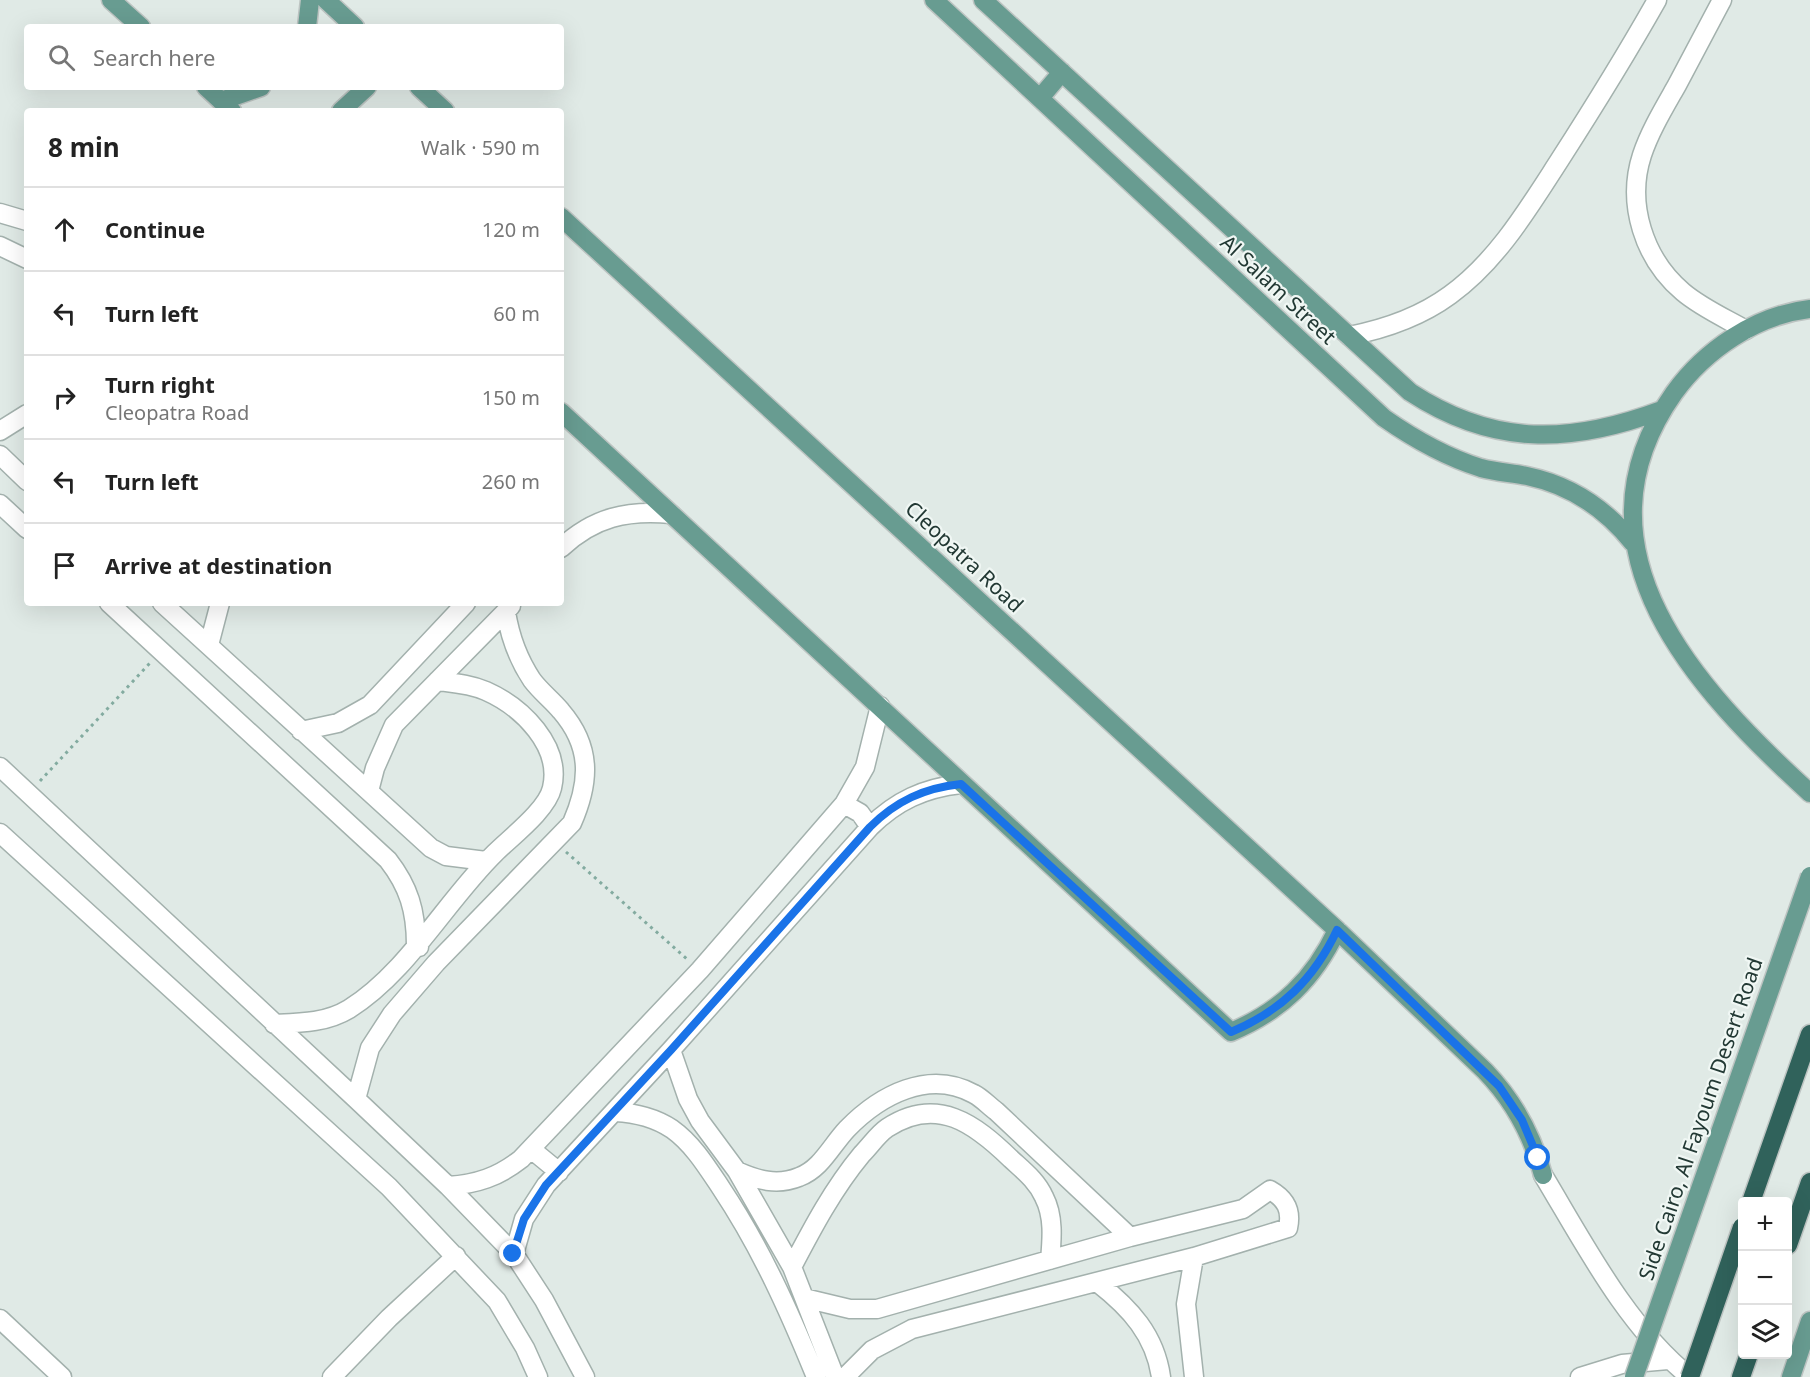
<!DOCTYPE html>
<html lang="en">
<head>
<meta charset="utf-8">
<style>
	body { margin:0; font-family:"Noto Sans",sans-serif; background:#f2f2f2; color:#222 }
	.controls { position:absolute; right:18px; bottom:18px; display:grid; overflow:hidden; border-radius:6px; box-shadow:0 6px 24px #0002 }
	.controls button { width:54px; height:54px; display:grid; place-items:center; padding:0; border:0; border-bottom:2px solid #e0e0e0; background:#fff; color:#222; font:30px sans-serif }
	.stop { position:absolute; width:18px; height:18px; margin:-14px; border:4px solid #1a73e8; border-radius:50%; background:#fff }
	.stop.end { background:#1a73e8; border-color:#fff; box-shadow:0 2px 6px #0008 }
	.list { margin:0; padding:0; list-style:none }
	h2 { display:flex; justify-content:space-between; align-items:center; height:78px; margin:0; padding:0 24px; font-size:26px }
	h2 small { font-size:20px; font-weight:400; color:#767676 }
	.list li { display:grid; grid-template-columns:39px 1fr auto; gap:18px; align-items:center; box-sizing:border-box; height:84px; padding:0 24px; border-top:2px solid #e0e0e0 }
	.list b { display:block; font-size:22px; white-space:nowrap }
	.list p { margin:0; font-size:20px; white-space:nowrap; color:#767676 }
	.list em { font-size:20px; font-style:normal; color:#767676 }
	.icon { flex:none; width:33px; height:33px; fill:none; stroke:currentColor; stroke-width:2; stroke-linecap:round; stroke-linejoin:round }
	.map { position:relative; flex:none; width:1810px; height:1377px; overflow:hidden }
	.search { position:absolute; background:#fff; box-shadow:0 6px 24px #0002; left:24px; top:24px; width:540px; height:66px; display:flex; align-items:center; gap:15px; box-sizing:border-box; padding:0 21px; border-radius:6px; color:#767676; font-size:22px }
	.panel { position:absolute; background:#fff; box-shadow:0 6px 24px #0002; left:24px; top:108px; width:540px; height:498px; border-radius:6px }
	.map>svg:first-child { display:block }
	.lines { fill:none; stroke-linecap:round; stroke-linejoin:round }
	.minor-casing { stroke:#a3b1ad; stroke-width:21 }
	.major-casing { stroke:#bdc4c2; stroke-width:21 }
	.highway-casing { stroke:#bdc4c2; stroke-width:21 }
	.path { stroke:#83aba0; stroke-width:3; stroke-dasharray:3 4.5; stroke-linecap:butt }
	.minor { stroke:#fff; stroke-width:18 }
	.major { stroke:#689c91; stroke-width:18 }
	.highway { stroke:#30625b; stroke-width:18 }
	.major-bridge-casing { stroke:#bdc4c2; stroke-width:21; stroke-linecap:butt }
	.highway-bridge-casing { stroke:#bdc4c2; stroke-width:21; stroke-linecap:butt }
	.major-bridge { stroke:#689c91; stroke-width:18 }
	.highway-bridge { stroke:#30625b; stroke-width:18 }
	.route { stroke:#1a73e8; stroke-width:8 }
	.labels { text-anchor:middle; stroke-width:4.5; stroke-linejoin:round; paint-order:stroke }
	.street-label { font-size:21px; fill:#223934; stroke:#f0f7f4 }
</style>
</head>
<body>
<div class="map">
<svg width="1810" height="1377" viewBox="0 0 1810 1377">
	<rect width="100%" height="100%" fill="#e0eae6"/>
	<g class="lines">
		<g class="minor-casing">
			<path id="minor" d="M1722 0C1707 28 1692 57 1677 85 1664 108 1650 131 1642 155 1626 204 1644 259 1683 292 1702 308 1725 318 1746 330
				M0 213 27 221
				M0 246 27 259
				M1349 336C1385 329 1420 317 1450 295 1497 261 1528 209 1559 161 1593 108 1626 55 1657 0
				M0 431 27 414
				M0 455 27 481
				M0 504 27 529
				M561 548C594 517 627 510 671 514
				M109 603 388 860C409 887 416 911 416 945L419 947
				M162 603 431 848 446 856 486 861
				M209 645 220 603
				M301 731 338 723 370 705 466 603
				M0 767 356 1099 448 1186 514 1254 544 1300 585 1377
				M369 791 375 768 394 725 511 606
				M844 804 860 813 870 827
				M0 833 389 1187 497 1301 525 1348 538 1377
				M274 1024C300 1023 326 1023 349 1009 408 972 446 901 495 853 511 837 547 810 552 788 562 746 522 707 486 691 470 684 453 683 437 681
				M671 1050 688 1099 700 1121 737 1171 792 1267 835 1377
				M356 1099 370 1048 392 1014 436 963 572 823C590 782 592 747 561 711 552 700 541 692 532 680 518 659 510 637 506 612
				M615 1112C636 1113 654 1117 672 1129 693 1144 707 1167 721 1188 761 1248 789 1311 816 1377
				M531 1149 559 1172
				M737 1171C757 1180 777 1186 799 1177 821 1169 831 1146 847 1129 880 1095 929 1069 974 1094 982 1098 989 1106 996 1111L1130 1237
				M1543 1175C1584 1243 1627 1327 1690 1377
				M448 1186C477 1184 498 1177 521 1159L700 970 844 804 865 767 880 706
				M514 1254 524 1219 546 1185 671 1050 870 827C896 801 924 788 961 784
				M1194 1257 1186 1304 1194 1377
				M792 1267C813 1227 833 1189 862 1154 870 1146 878 1134 887 1128 937 1095 975 1124 1011 1159 1024 1171 1037 1181 1044 1197 1054 1216 1052 1239 1050 1260
				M1098 1283C1130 1308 1155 1335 1161 1377
				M804 1298 850 1309H877L1130 1237 1243 1209 1270 1190C1286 1199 1292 1210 1288 1228L1194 1257 912 1329 872 1350 845 1377
				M0 1319 62 1377
				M332 1377 389 1318 456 1256
				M1580 1377 1622 1364 1668 1360"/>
		</g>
		<g class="major-casing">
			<path id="major" d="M111 0 141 27
				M326 0 355 27
				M934 0 1384 418C1414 439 1446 457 1481 468 1496 472 1512 473 1527 476 1570 485 1606 509 1633 543
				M983 0 1410 392C1494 447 1571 444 1662 410
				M307 27 310 0
				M206 87 232 111
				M419 87 445 111
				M1040 98 1062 72
				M221 101 261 87
				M341 111 367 87
				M561 217 1337 930 1485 1071C1514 1101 1532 1134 1543 1175
				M1810 309C1756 315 1705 350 1674 393 1564 549 1697 690 1810 793
				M561 412 1231 1032C1281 1011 1314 979 1337 930
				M1791 1377 1810 1321"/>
		</g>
		<g class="highway-casing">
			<path id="highway" d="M1751 1202 1810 1034
				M1788 1245 1810 1182
				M1741 1377 1749 1354"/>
		</g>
		<path class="path" d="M40 781 150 663
			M566 852 687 959"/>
		<use href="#minor" class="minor"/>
		<use href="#major" class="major"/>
		<use href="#highway" class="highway"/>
		<g class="major-bridge-casing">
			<path id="major-bridge" d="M1634 1377 1810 876"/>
		</g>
		<g class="highway-bridge-casing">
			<path id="highway-bridge" d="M1690 1377 1742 1227"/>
		</g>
		<use href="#major-bridge" class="major-bridge"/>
		<use href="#highway-bridge" class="highway-bridge"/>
	</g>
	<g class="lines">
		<path class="route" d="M513 1254 524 1219 546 1185 671 1050 870 827C896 801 924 788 961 784L1231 1032C1281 1011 1314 979 1337 930L1499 1086 1522 1120 1538 1158"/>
	</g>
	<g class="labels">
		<g class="street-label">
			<text transform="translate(1278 290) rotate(43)" y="7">Al Salam Street</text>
			<text transform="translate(964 557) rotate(43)" y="7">Cleopatra Road</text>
			<text transform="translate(1701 1119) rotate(-71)" y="7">Side Cairo, Al Fayoum Desert Road</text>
		</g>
	</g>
</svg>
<div class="controls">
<button>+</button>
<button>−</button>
<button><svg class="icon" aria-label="layers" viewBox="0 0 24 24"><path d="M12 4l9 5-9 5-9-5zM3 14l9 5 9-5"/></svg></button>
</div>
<div class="stop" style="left:1538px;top:1158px"></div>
<div class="stop end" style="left:513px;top:1254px"></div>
<div class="search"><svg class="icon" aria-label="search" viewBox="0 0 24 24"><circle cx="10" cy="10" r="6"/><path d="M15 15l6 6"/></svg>Search here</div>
<section class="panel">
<h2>8 min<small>Walk · 590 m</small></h2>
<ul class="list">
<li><svg class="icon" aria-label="ahead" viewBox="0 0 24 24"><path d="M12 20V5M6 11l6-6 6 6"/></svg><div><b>Continue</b></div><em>120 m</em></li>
<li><svg class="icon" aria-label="left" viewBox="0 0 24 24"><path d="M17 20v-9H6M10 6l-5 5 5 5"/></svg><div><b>Turn left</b></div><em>60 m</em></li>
<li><svg class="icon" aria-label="right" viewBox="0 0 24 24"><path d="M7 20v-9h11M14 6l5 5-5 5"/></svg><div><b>Turn right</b><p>Cleopatra Road</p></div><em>150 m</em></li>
<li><svg class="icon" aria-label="left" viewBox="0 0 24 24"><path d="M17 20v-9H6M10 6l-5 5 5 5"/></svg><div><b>Turn left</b></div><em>260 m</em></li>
<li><svg class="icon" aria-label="arrive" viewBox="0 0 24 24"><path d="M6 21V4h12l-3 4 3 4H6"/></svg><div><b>Arrive at destination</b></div></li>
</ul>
</section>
</div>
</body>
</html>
